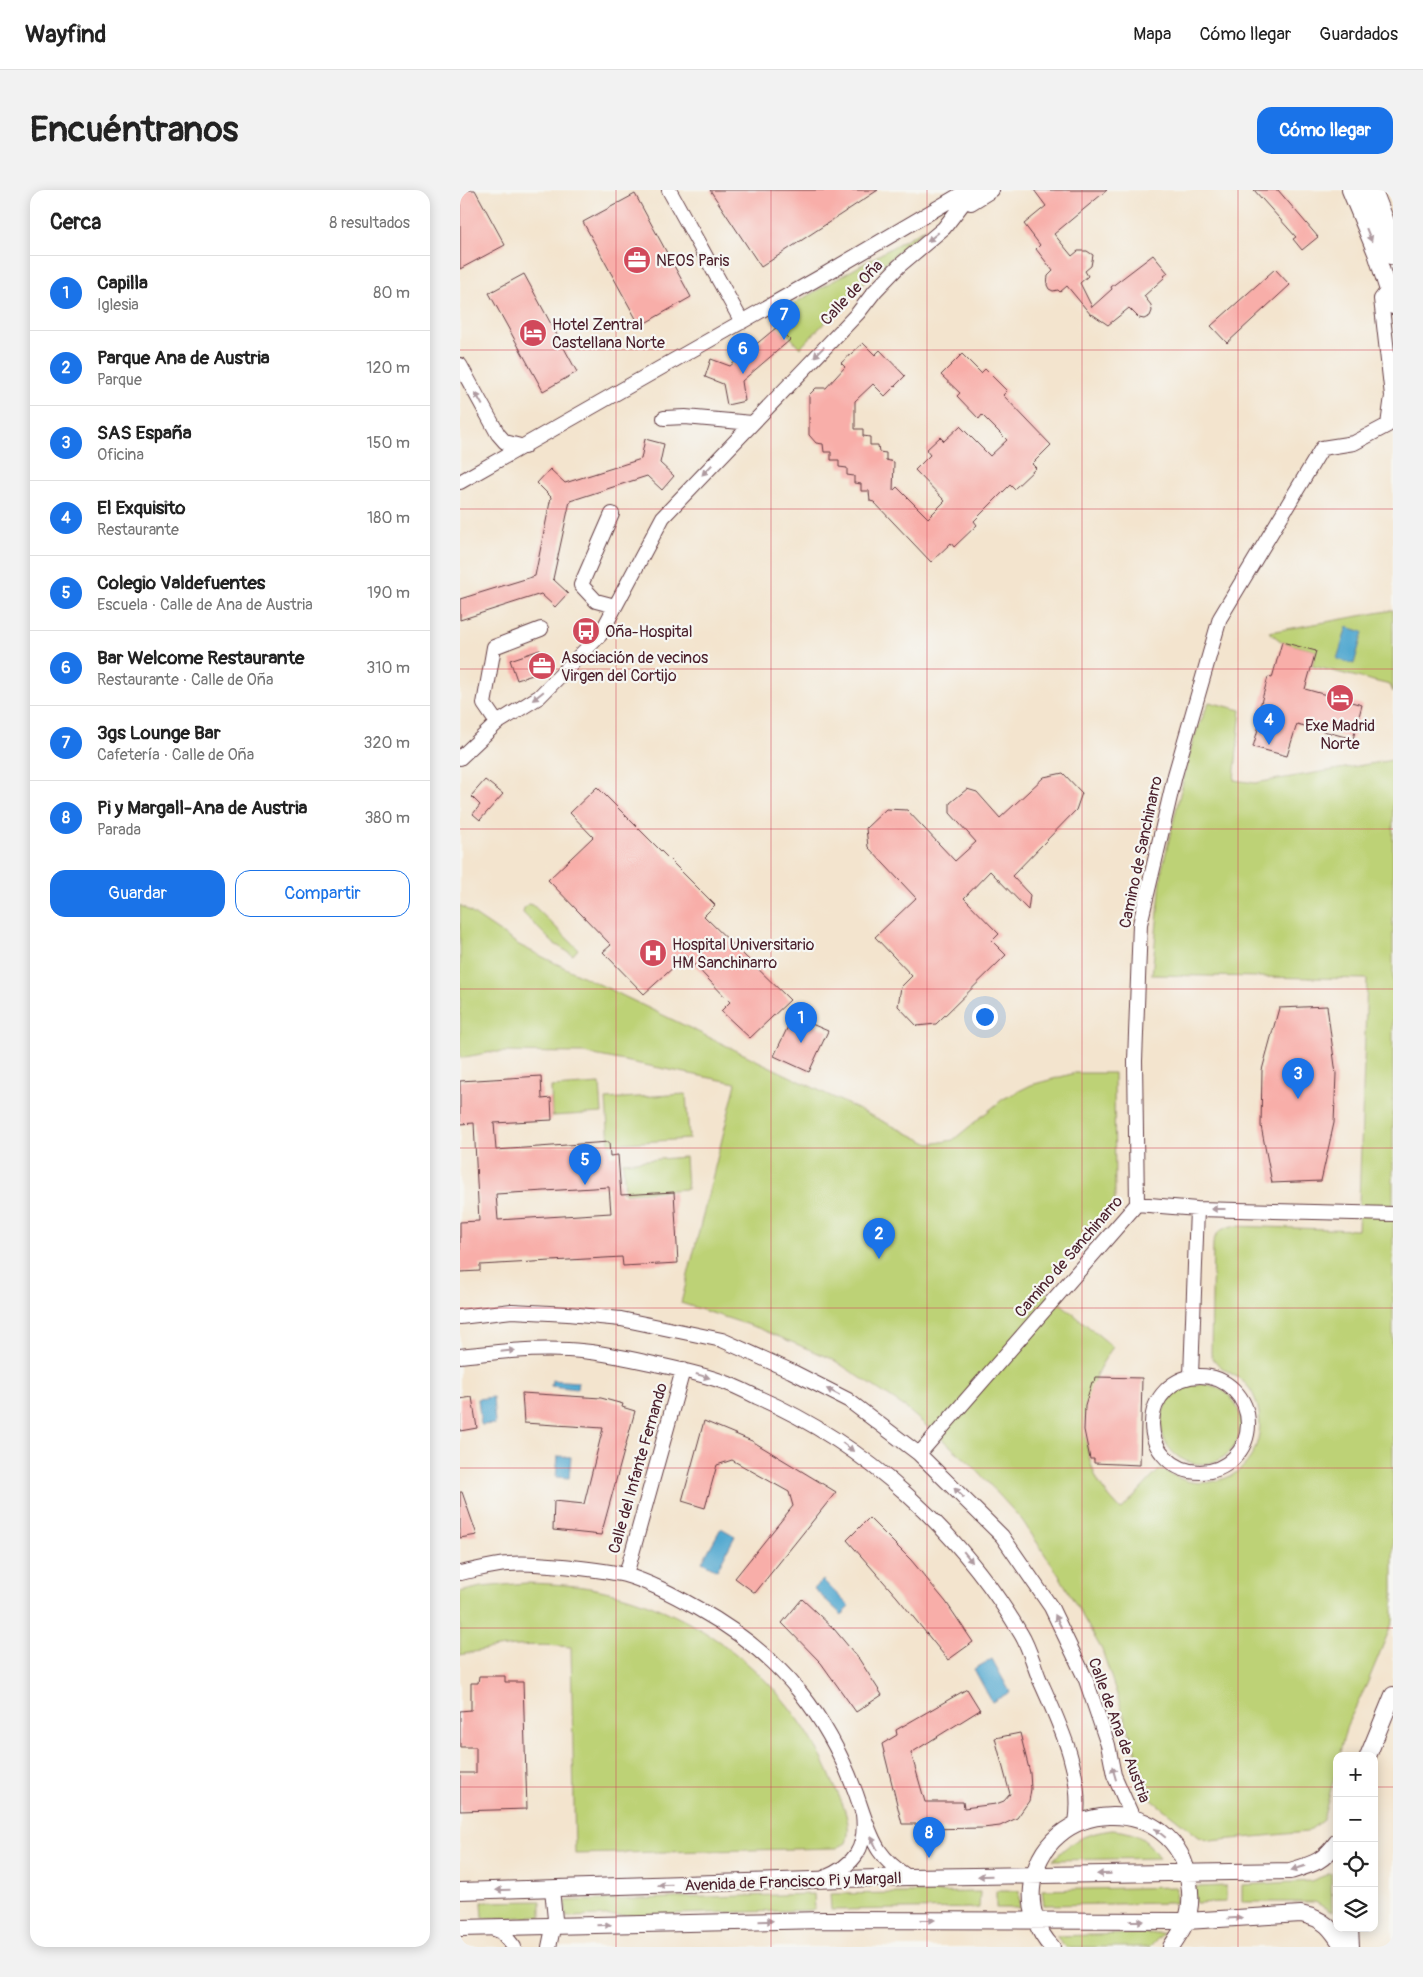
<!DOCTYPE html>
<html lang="es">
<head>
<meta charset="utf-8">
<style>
	body { margin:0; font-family:Pangolin,sans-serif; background:#f2f2f2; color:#222 }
	.controls { position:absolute; right:15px; bottom:15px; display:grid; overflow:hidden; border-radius:10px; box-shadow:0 2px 12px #0003 }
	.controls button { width:45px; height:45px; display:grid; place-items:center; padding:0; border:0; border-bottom:1px solid #e0e0e0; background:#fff; color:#222; font:25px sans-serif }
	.you { position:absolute; left:524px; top:826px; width:18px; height:18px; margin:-12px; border:4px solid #fff; border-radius:50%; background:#1a73e8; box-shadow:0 0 0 8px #1a73e833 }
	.badge { display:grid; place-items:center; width:32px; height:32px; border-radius:50%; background:#1a73e8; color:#fff; font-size:16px; font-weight:700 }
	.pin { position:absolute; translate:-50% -41px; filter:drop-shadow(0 1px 2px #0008) }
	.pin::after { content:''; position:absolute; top:26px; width:18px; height:15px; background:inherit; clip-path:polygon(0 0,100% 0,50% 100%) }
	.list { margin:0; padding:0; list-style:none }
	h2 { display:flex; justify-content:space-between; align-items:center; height:65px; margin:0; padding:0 20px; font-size:21px }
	h2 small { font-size:16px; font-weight:400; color:#767676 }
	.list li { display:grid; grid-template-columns:32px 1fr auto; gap:15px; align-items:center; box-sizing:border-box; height:75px; padding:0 20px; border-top:1px solid #e0e0e0 }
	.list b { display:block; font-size:19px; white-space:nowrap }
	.list p { margin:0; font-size:16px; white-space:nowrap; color:#767676 }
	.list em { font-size:16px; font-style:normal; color:#767676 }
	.actions { display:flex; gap:10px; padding:15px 20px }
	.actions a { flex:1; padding:11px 0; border:1px solid #1a73e8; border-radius:15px; text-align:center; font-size:18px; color:#1a73e8 }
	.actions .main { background:#1a73e8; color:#fff }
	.icon { flex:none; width:28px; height:28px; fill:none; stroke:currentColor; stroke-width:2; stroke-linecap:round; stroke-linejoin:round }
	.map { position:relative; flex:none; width:933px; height:1757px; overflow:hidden; border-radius:15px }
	header { display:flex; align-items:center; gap:30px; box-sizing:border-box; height:70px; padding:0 25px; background:#fff; border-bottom:1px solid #e0e0e0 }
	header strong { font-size:24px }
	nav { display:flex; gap:28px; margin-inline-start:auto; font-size:18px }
	.intro { display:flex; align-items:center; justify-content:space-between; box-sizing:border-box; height:120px; padding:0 30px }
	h1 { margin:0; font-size:35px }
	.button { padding:12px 22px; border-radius:15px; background:#1a73e8; color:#fff; font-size:18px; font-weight:700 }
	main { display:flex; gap:30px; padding:0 30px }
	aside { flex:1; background:#fff; border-radius:15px; box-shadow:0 2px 12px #0003 }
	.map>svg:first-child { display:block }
	.green { fill:#bdd276; stroke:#847850 }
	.water { fill:#53a9d0; stroke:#4e647e }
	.building { fill:#f8aea9; fill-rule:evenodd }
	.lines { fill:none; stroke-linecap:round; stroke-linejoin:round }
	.minor-casing { stroke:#633d43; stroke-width:16 }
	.tertiary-casing { stroke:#633d43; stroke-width:18 }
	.motorway-casing { stroke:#633d43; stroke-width:27 }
	.minor { stroke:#fff; stroke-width:14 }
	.tertiary { stroke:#fff; stroke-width:16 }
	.motorway { stroke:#fff; stroke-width:25 }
	.oneway { fill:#ae9aa0 }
	.grid { fill:none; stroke:#d1495b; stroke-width:1; stroke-opacity:0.55 }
	.labels { text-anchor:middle; stroke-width:4.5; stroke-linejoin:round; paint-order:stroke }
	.poi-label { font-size:16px; fill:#4a1f2b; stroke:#f6f6f2; text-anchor:start }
	.street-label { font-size:16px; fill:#4a1f2b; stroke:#f6f6f2 }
</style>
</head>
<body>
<header>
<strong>Wayfind</strong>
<nav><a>Mapa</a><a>Cómo llegar</a><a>Guardados</a></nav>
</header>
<div class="intro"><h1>Encuéntranos</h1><a class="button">Cómo llegar</a></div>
<main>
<aside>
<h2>Cerca<small>8 resultados</small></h2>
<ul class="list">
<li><span class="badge">1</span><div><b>Capilla</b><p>Iglesia</p></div><em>80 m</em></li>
<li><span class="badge">2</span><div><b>Parque Ana de Austria</b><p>Parque</p></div><em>120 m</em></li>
<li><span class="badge">3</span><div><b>SAS España</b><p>Oficina</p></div><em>150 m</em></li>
<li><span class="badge">4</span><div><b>El Exquisito</b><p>Restaurante</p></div><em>180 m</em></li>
<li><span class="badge">5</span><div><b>Colegio Valdefuentes</b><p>Escuela · Calle de Ana de Austria</p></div><em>190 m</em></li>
<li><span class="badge">6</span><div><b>Bar Welcome Restaurante</b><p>Restaurante · Calle de Oña</p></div><em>310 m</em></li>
<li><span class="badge">7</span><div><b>3gs Lounge Bar</b><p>Cafetería · Calle de Oña</p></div><em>320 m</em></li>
<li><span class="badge">8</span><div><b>Pi y Margall-Ana de Austria</b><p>Parada</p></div><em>380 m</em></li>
</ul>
<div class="actions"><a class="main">Guardar</a><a>Compartir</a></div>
</aside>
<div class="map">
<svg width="933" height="1757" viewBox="0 0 933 1757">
	<rect width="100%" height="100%" fill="#f6f6f2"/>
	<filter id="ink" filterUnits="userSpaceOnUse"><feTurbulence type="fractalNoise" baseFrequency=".02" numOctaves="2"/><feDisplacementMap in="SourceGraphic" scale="10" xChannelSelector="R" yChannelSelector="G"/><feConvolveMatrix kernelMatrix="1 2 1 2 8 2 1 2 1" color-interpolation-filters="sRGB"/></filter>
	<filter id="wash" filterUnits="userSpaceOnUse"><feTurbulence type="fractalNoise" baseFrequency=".0096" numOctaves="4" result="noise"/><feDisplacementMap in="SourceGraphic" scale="20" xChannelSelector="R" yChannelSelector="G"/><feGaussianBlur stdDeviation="1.12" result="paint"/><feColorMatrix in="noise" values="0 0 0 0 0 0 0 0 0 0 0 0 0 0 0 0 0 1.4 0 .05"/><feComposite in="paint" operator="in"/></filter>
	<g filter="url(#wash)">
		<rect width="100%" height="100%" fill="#f3e4ce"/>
		<path class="green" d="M466 38 411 85 340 158 312 126Z
			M933 420V502L930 495 852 476 856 461 822 452 809 442Z
			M749 512 781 520 774 590 795 593 933 570V1431L907 1494 887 1535 879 1566H877V1576L863 1630 847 1642 750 1651 739 1647 692 1610 642 1460 600 1387 562 1330 511 1274 442 1215 372 1169 298 1138 221 1113 276 893 124 863 32 862 0 868V715L59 755 91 771 470 954 493 950 543 909 571 895 615 883H654L655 1010 582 1098 653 1157C631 1187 621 1218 627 1255 629 1271 634 1286 643 1299 648 1306 655 1313 661 1320L701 1278C723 1293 740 1297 766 1288 800 1275 809 1228 790 1199 779 1183 758 1182 751 1164L753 1053C756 1042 761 1039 772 1036L898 1040 907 789 692 785 702 679 733 550Z
			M69 714 73 715 118 759 113 765 93 753 63 723 64 718Z
			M140 894 142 923 92 926 91 897Z
			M226 904 229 949 149 954 146 909Z
			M225 967 227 999 165 1003 163 972Z
			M701 1234a40 40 0 1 1 80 0a40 40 0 1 1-80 0Z
			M66 1393C94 1394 122 1395 149 1402 246 1425 333 1496 371 1588 379 1607 394 1632 386 1653L377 1658 115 1664 111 1457C74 1453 37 1456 0 1465V1402L21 1397Z
			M652 1640C675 1642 686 1647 699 1668L593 1670C612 1650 624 1644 652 1640Z
			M871 1683 872 1722 855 1712H782V1695L851 1691Z
			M766 1696V1712L736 1713 735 1697Z
			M716 1697 715 1713 584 1715 582 1700Z
			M536 1701H559V1718H536Z
			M520 1702 519 1718 371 1720 370 1704Z
			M354 1704 355 1720 106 1727V1711Z
			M81 1711V1727L23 1728 22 1712Z
			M703 1743 690 1757H606L596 1746Z"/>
		<path class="water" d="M887 437 903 442 894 474 877 469Z
			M92 1190 118 1192 117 1199 91 1196Z
			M33 1207 35 1234 21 1235 18 1209Z
			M98 1266 111 1267 109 1288 96 1287Z
			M261 1338 275 1346 257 1380 242 1372Z
			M363 1390 390 1417 382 1425 354 1399Z
			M532 1469 550 1502 532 1512 514 1479Z"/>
		<g id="blocks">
			<path class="building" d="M0 0H15L45 55 0 79Z
				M250 0H418L301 77Z
				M574 0H647L594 44 612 66 618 61H627L633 65 631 76 625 81 628 86 620 93 632 117 652 99 651 97 693 65 708 83 704 86 705 87 684 106 691 115 692 121 690 126 684 129 679 128 669 118 648 135 632 124 631 125 607 96 600 102 598 100 593 101 589 99 587 95 588 86 593 81 576 59 580 55 564 34 586 16Z
				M794 0H818L858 47 842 60 833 49 836 47Z
				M175 4 231 107 180 136 123 32Z
				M815 79 830 95 767 153 751 136Z
				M64 84 117 182 83 201 29 103Z
				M317 137 330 150 282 191 285 211 267 215 263 194 245 187 251 169 270 176Z
				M403 153 415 165 420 160 445 186 425 206 413 194 395 211V239H403V246L410 247V255H418L419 262 426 263V270L434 272 433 301 437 297 468 328 485 311 455 280 470 265 466 260 480 247 484 251 500 236 530 266 547 250 522 225 519 229 497 206 500 203 481 185 502 164 521 183 525 179 547 201 543 205 591 255 572 274 576 278 554 299 550 295 514 331 517 335 494 357 491 353 471 372 414 312 410 311 409 301H401V294L394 293V286L387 285V278L379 277V270H371V262H364L363 254 356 253 349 245V205L356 198H366L385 177 381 173Z
				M185 249 204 254 200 273 214 286 202 300 187 286 110 311 93 389 108 403 95 417 81 404 0 430V409L75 386 91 307 77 293 90 279 105 293 181 269Z
				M822 452 856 461 845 499 902 515 893 549 837 534 827 566 793 557 802 525 798 524 808 487 812 488Z
				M80 460 86 478 78 480 79 483 57 490 50 470Z
				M603 583 622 603 616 620 552 686 570 705 568 720 530 681 504 708 539 744 532 751 546 765 476 834 457 836 438 816 441 797 452 786 415 747 456 708 408 657 406 638 426 619 447 620 495 671 516 652 490 623V613L507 599 517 602 540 628 584 587Z
				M25 590 43 604 20 630 13 624 20 615 11 606Z
				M137 597 255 715 244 726 330 810 290 848 261 821 270 812 226 766 184 804 143 762 151 755 88 690 133 647 110 623Z
				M867 816 876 884 874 933 861 991 812 993 801 936 802 880 819 818Z
				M333 826 368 841 349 882 314 866Z
				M81 886 82 909 91 908 92 930 34 933 36 960 149 952 150 966 158 965 161 1005 214 1002 218 1073 163 1076 162 1067 20 1075V1081L0 1082V1032L19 1031 14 933 0 934V891ZM149 997 151 1023 38 1030 36 1004Z
				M636 1187 682 1188 680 1275 634 1273V1269H630L624 1240 625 1215 632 1192H635Z
				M62 1203 141 1208 163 1214 162 1217 175 1221 141 1345 93 1340 94 1311 124 1314 143 1238 64 1233Z
				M12 1207 17 1238 0 1241V1209Z
				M244 1231 292 1251 376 1302 295 1403 275 1388 333 1316 329 1302 272 1270 257 1275 245 1318 222 1311Z
				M0 1302H2L17 1345 0 1348Z
				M409 1328 451 1370 486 1412 513 1452 488 1470 437 1407 387 1350Z
				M342 1409 374 1439 399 1469 422 1505 396 1522 361 1473 322 1433Z
				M19 1486H45V1492H63L67 1619 0 1621V1583H16V1557H0V1521L11 1520V1493H18Z
				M507 1499 520 1520 451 1563 465 1612H503L504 1618 536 1614 544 1611 550 1604 535 1548 560 1543 570 1583 571 1599 569 1611 557 1628 540 1636 523 1638 462 1639 463 1634H442L422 1554 437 1545 436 1540Z"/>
		</g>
	</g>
	<g filter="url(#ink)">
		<use href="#blocks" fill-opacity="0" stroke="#633d43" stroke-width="1"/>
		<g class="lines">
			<g class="minor-casing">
				<path id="minor" d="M209 0 282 132
					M511 13 532 0
					M0 175 38 244 45 252 64 257
					M204 228 225 227 292 233
					M0 292 362 86 508 0
					M152 324 121 395 136 411 155 416
					M37 533 24 514 34 457 81 439
					M0 568 37 533 79 507 140 445 203 327 398 123 415 101 439 76 484 38 508 7 518 0
					M677 1014 737 1019 933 1024
					M0 1127 52 1121 108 1124 161 1129 262 1150 331 1181 388 1210 459 1264 542 1346 591 1417 626 1490 648 1555 654 1585 673 1628
					M0 1166C36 1162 72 1158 108 1160 135 1161 163 1167 190 1173 214 1178 238 1183 261 1191 273 1195 285 1201 297 1207 407 1255 500 1341 561 1444 569 1457 573 1473 579 1488 599 1533 624 1583 616 1633
					M731 1186 737 1019
					M692 1234a48 48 0 1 1 96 0a48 48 0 1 1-96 0Z
					M459 1264 677 1014 675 871 680 734 715 585 760 428 862 258 894 253 928 235 932 206 921 109 924 105 929 103
					M0 1383C16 1380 32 1375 48 1374 69 1372 91 1375 112 1377 130 1379 148 1381 165 1385 190 1392 214 1405 237 1418 323 1466 373 1529 403 1624
					M166 1385 223 1180
					M364 1688C395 1675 407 1658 403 1624 414 1655 420 1669 448 1687
					M32 1738 42 1742 54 1757
					M89 1757 95 1729 92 1699"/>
			</g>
			<g class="tertiary-casing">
				<path id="tertiary" d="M890 0 916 63 933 116
					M908 1566 933 1505
					M0 1701 448 1687 830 1681C853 1674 863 1672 877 1652
					M0 1738 364 1730 726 1731 841 1724C865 1729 871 1738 883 1757
					M890 1738 891 1757
					M592 1757C577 1742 570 1718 572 1698 581 1605 718 1601 729 1693 731 1705 731 1719 726 1731 723 1740 716 1749 711 1757"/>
			</g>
			<g class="motorway-casing">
				<path id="motorway" d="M909 0 933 62"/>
			</g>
			<use href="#minor" class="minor"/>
			<use href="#tertiary" class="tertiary"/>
			<use href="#motorway" class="motorway"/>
		</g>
		<defs><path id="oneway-solid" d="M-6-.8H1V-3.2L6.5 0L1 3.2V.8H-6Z" transform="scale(1.25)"/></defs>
		<g class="oneway">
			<use href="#oneway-solid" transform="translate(909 45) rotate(68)"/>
			<use href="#oneway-solid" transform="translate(473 47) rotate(140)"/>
			<use href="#oneway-solid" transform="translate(359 162) rotate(134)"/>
			<use href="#oneway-solid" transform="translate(19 209) rotate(-119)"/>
			<use href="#oneway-solid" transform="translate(247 280) rotate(134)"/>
			<use href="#oneway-solid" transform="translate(78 506) rotate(141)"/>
			<use href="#oneway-solid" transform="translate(758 1019) rotate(-180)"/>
			<use href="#oneway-solid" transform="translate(48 1161) rotate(-6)"/>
			<use href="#oneway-solid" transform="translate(243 1186) rotate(16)"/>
			<use href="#oneway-solid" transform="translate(373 1202) rotate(-153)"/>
			<use href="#oneway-solid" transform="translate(388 1257) rotate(38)"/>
			<use href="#oneway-solid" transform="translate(499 1303) rotate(-135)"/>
			<use href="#oneway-solid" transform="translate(508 1367) rotate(51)"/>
			<use href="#oneway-solid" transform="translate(598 1431) rotate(-116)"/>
			<use href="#oneway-solid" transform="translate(654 1583) rotate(-106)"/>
			<use href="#oneway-solid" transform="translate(700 1643) rotate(-140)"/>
			<use href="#oneway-solid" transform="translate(414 1653) rotate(-116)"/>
			<use href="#oneway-solid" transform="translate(838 1678) rotate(163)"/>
			<use href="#oneway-solid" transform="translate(644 1684) rotate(178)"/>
			<use href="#oneway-solid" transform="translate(525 1686) rotate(179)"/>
			<use href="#oneway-solid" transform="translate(205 1695) rotate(178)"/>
			<use href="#oneway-solid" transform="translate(43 1700) rotate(179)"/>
			<use href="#oneway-solid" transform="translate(775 1728) rotate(-4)"/>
			<use href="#oneway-solid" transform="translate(468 1730)"/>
			<use href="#oneway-solid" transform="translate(306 1731) rotate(-1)"/>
			<use href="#oneway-solid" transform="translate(677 1731)"/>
			<use href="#oneway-solid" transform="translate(144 1735) rotate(-1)"/>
		</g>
	</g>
	<path class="grid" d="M156 0V1757M311 0V1757M467 0V1757M622 0V1757M778 0V1757M0 160H933M0 319H933M0 479H933M0 639H933M0 799H933M0 958H933M0 1118H933M0 1278H933M0 1438H933M0 1597H877M914 1597H933"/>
	<defs>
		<g id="office-disc" transform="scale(1.4375)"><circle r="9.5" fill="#d1495b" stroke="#f6f6f2"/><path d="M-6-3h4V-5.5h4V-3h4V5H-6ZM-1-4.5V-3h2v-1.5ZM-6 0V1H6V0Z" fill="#fff"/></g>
		<g id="hotel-disc" transform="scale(1.4375)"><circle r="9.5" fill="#d1495b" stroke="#f6f6f2"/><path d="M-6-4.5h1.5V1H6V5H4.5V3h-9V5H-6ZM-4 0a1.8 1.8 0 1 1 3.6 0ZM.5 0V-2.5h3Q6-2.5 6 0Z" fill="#fff"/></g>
		<g id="bus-disc" transform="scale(1.4375)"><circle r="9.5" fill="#d1495b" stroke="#f6f6f2"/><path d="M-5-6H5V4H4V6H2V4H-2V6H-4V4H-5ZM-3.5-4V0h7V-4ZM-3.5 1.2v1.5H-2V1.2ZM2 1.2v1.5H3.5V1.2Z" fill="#fff"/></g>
		<g id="hospital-disc" transform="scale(1.4375)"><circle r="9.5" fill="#d1495b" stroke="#f6f6f2"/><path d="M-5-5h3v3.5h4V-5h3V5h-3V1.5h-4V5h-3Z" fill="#fff"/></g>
	</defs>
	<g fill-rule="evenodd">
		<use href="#office-disc" x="177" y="70"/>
		<use href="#hotel-disc" x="73" y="143"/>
		<use href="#bus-disc" x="126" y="441"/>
		<use href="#office-disc" x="82" y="476"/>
		<use href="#hotel-disc" x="880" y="508"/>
		<use href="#hospital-disc" x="193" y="763"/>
	</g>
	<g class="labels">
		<g class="poi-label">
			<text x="196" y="76">NEOS Paris</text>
			<text x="92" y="140">Hotel Zentral<tspan x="92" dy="18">Castellana Norte</tspan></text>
			<text x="145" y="447">Oña-Hospital</text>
			<text x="101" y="473">Asociación de vecinos<tspan x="101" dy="18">Virgen del Cortijo</tspan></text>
			<text x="880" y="541" text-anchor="middle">Exe Madrid<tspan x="880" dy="18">Norte</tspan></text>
			<text x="212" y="760">Hospital Universitario<tspan x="212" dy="18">HM Sanchinarro</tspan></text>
		</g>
		<g class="street-label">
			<text transform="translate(391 102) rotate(-47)" y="6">Calle de Oña</text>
			<text transform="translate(680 662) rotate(-78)" y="6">Camino de Sanchinarro</text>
			<text transform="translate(608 1066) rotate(-49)" y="6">Camino de Sanchinarro</text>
			<text transform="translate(177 1278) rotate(-74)" y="6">Calle del Infante Fernando</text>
			<text transform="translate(660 1540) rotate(70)" y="6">Calle de Ana de Austria</text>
			<text transform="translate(333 1691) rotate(-2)" y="6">Avenida de Francisco Pi y Margall</text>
		</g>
	</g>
</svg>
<div class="controls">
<button>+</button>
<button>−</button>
<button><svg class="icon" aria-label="locate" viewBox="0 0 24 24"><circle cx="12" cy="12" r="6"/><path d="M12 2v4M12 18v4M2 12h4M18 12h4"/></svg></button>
<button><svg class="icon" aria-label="layers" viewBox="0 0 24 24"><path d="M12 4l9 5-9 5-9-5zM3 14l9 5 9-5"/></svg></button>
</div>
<div class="you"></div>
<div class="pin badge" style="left:341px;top:853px">1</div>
<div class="pin badge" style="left:419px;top:1069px">2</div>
<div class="pin badge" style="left:838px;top:909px">3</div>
<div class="pin badge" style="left:809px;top:555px">4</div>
<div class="pin badge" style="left:125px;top:995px">5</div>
<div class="pin badge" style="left:283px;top:184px">6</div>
<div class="pin badge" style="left:324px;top:150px">7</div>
<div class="pin badge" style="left:469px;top:1668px">8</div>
</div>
</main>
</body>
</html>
